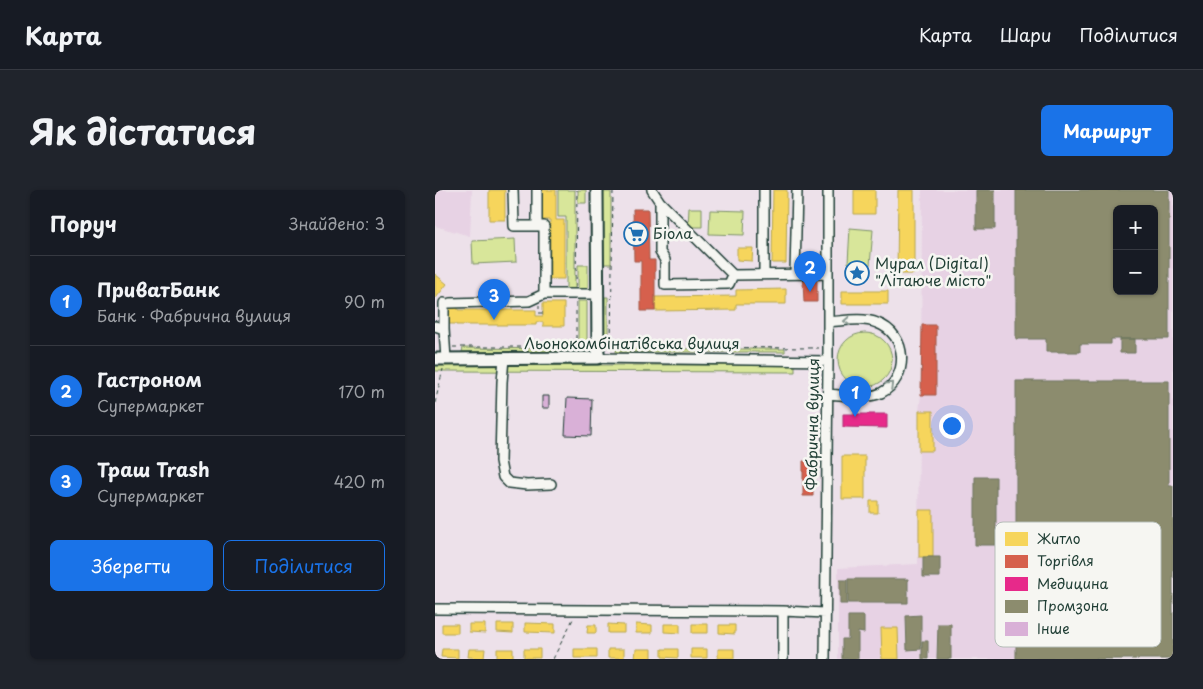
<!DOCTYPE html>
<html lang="uk">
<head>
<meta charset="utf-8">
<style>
	body { margin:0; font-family:"Playpen Sans",sans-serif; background:#20242c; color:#f1f3f6 }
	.controls { position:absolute; right:15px; top:15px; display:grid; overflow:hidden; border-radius:8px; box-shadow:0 1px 4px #0004 }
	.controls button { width:45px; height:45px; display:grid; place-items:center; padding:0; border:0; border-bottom:1px solid #363941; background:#171b24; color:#f1f3f6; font:25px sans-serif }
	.you { position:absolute; left:516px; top:235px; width:18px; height:18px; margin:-12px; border:4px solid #fff; border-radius:50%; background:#1a73e8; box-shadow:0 0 0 8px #1a73e833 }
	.badge { display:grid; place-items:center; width:32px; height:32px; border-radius:50%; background:#1a73e8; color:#fff; font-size:16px; font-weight:700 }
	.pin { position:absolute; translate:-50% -41px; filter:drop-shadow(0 1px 2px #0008) }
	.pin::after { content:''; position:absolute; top:26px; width:18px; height:15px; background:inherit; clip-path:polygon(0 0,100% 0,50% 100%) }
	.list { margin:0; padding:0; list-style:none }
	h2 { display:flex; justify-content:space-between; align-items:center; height:65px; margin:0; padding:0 20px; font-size:21px }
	h2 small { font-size:16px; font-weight:400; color:#9ea1a6 }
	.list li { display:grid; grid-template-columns:32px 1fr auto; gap:15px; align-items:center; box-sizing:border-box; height:90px; padding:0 20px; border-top:1px solid #363941 }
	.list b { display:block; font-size:19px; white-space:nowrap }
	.list p { margin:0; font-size:16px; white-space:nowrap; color:#9ea1a6 }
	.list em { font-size:16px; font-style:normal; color:#9ea1a6 }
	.actions { display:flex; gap:10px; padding:15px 20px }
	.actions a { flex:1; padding:11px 0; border:1px solid #1a73e8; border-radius:8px; text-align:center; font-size:18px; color:#1a73e8 }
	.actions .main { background:#1a73e8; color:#fff }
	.map { position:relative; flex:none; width:738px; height:469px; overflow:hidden; border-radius:8px }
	header { display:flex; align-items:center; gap:30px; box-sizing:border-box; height:70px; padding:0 25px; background:#171b24; border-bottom:1px solid #363941 }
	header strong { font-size:24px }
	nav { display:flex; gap:28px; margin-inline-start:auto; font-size:18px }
	.intro { display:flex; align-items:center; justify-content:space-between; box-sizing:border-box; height:120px; padding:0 30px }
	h1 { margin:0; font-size:35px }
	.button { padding:12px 22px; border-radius:8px; background:#1a73e8; color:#fff; font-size:18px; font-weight:700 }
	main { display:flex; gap:30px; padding:0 30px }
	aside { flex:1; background:#171b24; border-radius:8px; box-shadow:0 1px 4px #0004 }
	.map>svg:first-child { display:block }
	.built { fill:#e7d2e4; fill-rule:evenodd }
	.green { fill:#d8e69a; stroke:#7c9267 }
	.homes { fill:#f6d55c; stroke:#b6a750 }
	.shops { fill:#d6604d; stroke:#9f5646 }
	.health { fill:#e7298a; stroke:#ab2f70 }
	.industry { fill:#8c8c6e; stroke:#6b745d; fill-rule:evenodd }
	.building { fill:#d9b0d7; stroke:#1f3d34 }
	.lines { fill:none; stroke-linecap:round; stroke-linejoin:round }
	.minor-casing { stroke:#1f3d34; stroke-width:12 }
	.major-casing { stroke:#1f3d34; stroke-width:15 }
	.path { stroke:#1f3d34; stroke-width:1; stroke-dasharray:4 4; stroke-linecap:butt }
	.minor { stroke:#f6f6f2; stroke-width:9 }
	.major { stroke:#f6f6f2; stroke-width:11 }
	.oneway { stroke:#8a9a93 }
	.labels { text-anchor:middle; stroke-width:5; stroke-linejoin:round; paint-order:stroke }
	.poi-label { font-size:15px; fill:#1f3d34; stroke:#f6f6f2; text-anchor:start }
	.street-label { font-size:15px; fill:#1f3d34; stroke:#f6f6f2 }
	.key { fill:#f6f6f2; stroke:#b6beb9; stroke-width:1 }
	.key-label { font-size:14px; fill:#1f3d34 }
</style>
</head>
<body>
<header>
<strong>Карта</strong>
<nav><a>Карта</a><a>Шари</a><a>Поділитися</a></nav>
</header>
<div class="intro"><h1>Як дістатися</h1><a class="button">Маршрут</a></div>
<main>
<aside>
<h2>Поруч<small>Знайдено: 3</small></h2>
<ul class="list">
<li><span class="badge">1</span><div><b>ПриватБанк</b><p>Банк · Фабрична вулиця</p></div><em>90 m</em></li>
<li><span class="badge">2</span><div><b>Гастроном</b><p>Супермаркет</p></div><em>170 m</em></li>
<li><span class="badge">3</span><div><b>Траш Trash</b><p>Супермаркет</p></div><em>420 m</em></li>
</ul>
<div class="actions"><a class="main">Зберегти</a><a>Поділитися</a></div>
</aside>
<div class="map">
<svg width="738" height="469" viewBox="0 0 738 469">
	<rect width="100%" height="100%" fill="#ede1ea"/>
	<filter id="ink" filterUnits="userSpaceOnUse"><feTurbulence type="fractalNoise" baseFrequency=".02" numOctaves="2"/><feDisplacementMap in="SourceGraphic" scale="10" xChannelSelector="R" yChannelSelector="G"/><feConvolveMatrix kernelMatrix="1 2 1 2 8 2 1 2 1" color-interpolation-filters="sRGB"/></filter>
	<g filter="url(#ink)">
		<path class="built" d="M0 0H37L35 46 0 36Z
			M487 0H738V469H403V378L483 374 484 221 486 205ZM682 19H719V101H682Z"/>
		<path class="green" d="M123 0H140V101H131V27H123Z
			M143 0H151V13H143Z
			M168 2H176V74H168Z
			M254 18H267V37H253Z
			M275 20 310 21 309 45 274 44Z
			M415 38 438 40 435 75 413 73Z
			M80 49 81 72 38 74 37 51Z
			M143 75H153V102H143Z
			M170 107H173V148H169Z
			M143 111H152V153H143Z
			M403 170a27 27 0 1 1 54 0a27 27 0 1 1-54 0Z
			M28 158 136 159 135 162H27Z
			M181 159H350V162H181Z
			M0 175H360V182L0 181Z"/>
		<path class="homes" d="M54 0H70V30H54Z
			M107 0H121V30H129V89H115V30H107Z
			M338 0H352L351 73H337Z
			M419 0H440V24H419Z
			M463 0H479V84H462Z
			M302 58H318L317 71 302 70Z
			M0 84 12 94 1 108 0 107Z
			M351 99V114H301V120L220 121V107L301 106V100Z
			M407 101H453V114H407Z
			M108 113H129V136H108V132H101V135H21V134H14V115H23V120H101V126H108Z
			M484 221H498V261H484Z
			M407 266H430V309H407Z
			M435 311H443V323H435Z
			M484 320H498V367H484Z
			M90 433 120 434V443L90 442Z
			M7 434H23V443H7Z
			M34 434H50V443L34 442Z
			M62 434H78V443L62 442Z
			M173 434 189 435V443H173Z
			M201 434 217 435V443H201Z
			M229 434H245V443L229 442Z
			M257 434H273V443H257Z
			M153 435H161V443H152Z
			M284 435H300V444L284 443Z
			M446 438H463L464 469H447Z
			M7 459H23V468L6 467Z
			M34 459H50L49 468 33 467Z
			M62 459H78V468H62Z
			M89 459H105V468H89Z
			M139 459H162V468H139Z
			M173 459H189V468H173Z
			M201 459H217V468H200Z
			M227 459H243V468L227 467Z
			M256 459H272V468H256Z
			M283 459H299V468H283Z"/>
		<path class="shops" d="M198 19H213L214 70H220V121H206V71H199Z
			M368 91H382V112H369Z
			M487 135H501V205H486Z
			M368 271H378V306H368Z"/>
		<path class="health" d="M408 224H452V238L408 237Z"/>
		<path class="industry" d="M541 0H560V39H541Z
			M581 0H734V149H676V154H645V162H611V149H581ZM682 19H719V101H682Z
			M685 149H700V163H685Z
			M581 191H734V296H738V469H581V358L562 359V350H581Z
			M540 287H561V355H540Z
			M488 367H505V387H488Z
			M413 389H473V413H413Z
			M405 390H412V414H405Z
			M486 425V459L472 460 471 426Z
			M413 426H429V443L423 442V469H407V449H413Z
			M503 434H516V469H502Z
			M487 451H493V469H487Z"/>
		<path class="building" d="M107 206H114V218H107Z
			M132 208 157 209 156 246 130 245Z"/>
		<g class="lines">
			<g class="minor-casing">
				<path id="minor" d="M78 0 79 36H102
					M102 0V36H109V104H163
					M217 0 225 12 298 85 392 84
					M225 12V62L230 70V95L294 94 298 85
					M329 84V0
					M360 84 362 0
					M9 113V139
					M15 113 94 111 109 104
					M0 136 9 139 11 169
					M69 168 67 192 65 271 68 287 74 293 92 295 116 294
					M163 168 393 171
					M393 204C409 205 430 210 446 203 475 188 473 144 442 133 428 127 408 131 393 132
					M0 419 348 421V469
					M348 421 390 423
					M390 469 393 171V0"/>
			</g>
			<g class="major-casing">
				<path id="major" d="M0 169 163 168 162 0"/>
			</g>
			<path class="path" d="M141 97 142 0
				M104 115V123H108
				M18 157H154
				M141 157V113
				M173 157 384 158
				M176 157 178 0
				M0 213 8 179
				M118 469 138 429"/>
			<use href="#minor" class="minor"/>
			<use href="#major" class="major"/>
		</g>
		<defs><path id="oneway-chevron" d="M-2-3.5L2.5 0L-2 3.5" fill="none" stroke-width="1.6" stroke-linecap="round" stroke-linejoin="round" transform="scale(1.25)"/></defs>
		<g class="oneway">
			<use href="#oneway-chevron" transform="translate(412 131) rotate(177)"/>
			<use href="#oneway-chevron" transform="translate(455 195) rotate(-44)"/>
		</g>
	</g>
	<defs>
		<g id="supermarket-ring" transform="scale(1.25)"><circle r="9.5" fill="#f6f6f2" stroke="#1f6fb2" stroke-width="1.5"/><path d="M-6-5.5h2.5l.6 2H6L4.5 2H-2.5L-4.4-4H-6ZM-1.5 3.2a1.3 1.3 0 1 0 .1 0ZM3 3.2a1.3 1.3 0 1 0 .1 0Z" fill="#1f6fb2"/></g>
		<g id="sight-ring" transform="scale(1.25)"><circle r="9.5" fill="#f6f6f2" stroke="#1f6fb2" stroke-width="1.5"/><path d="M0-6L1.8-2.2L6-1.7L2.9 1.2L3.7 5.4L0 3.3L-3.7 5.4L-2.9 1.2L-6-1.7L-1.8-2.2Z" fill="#1f6fb2"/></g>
	</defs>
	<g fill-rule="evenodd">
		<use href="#supermarket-ring" x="201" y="44"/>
		<use href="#sight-ring" x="422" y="83"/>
	</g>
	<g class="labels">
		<g class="poi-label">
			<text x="218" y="49">Біола</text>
			<text x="440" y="79">Мурал (Digital)<tspan x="440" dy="17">"Літаюче місто"</tspan></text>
		</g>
		<g class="street-label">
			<text x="197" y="159">Льонокомбінатівська вулиця</text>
			<text transform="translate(378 234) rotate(-89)" y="5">Фабрична вулиця</text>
		</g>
	</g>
	<rect x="560" y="332" width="166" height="125" rx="8" class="key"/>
	<rect x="570" y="342" width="23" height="14" fill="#f6d55c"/>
	<rect x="570" y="365" width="23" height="13" fill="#d6604d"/>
	<rect x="570" y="387" width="23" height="14" fill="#e7298a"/>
	<rect x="570" y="410" width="23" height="13" fill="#8c8c6e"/>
	<rect x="570" y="432" width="23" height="14" fill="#d9b0d7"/>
	<g class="key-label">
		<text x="602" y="354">Житло</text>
		<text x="602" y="376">Торгівля</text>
		<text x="602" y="399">Медицина</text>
		<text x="602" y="421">Промзона</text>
		<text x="602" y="444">Інше</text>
	</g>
</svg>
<div class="controls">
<button>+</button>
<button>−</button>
</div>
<div class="you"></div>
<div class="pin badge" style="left:420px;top:227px">1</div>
<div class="pin badge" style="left:375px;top:102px">2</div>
<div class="pin badge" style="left:59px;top:130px">3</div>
</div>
</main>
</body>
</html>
